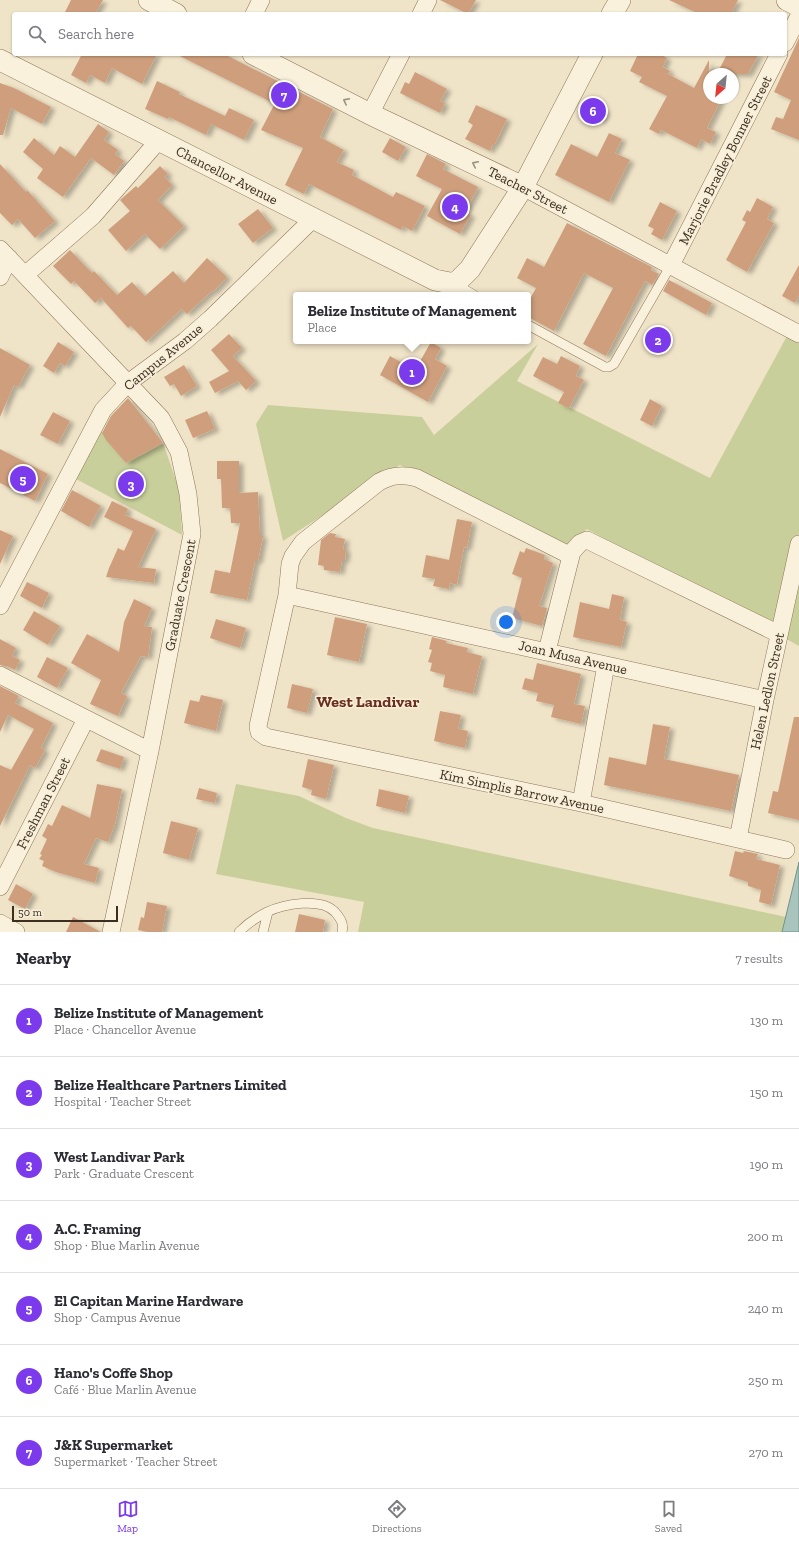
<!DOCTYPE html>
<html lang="en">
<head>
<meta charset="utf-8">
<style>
	body { margin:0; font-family:"Zilla Slab",serif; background:#f7f7f7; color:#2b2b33 }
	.compass { position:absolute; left:703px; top:68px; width:36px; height:36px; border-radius:50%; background:#fff; box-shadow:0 1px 3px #0004; rotate:207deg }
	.scale { position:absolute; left:12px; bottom:10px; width:106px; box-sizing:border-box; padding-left:4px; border:2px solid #3d2e20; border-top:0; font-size:11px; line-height:14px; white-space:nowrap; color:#3d2e20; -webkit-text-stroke:3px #f7eed8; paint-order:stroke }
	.you { position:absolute; left:506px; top:622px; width:14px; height:14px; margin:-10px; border:3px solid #fff; border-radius:50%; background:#1a73e8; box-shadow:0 0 0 6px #1a73e833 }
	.badge { display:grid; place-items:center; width:26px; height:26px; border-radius:50%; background:#7c3aed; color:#fff; font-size:13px; font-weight:700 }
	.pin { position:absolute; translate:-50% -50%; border:2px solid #fff; box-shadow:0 1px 4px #0006 }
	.popup { position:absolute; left:293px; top:292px; width:238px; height:52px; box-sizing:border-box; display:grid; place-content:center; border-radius:4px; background:#fff; filter:drop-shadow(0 1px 3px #0005); font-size:13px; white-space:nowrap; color:#7c7c81 }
	.popup b { font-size:15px; color:#2b2b33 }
	.popup::after { content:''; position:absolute; left:50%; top:100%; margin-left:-8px; border:8px solid transparent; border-top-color:#fff }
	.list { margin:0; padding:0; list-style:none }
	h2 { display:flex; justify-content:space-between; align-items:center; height:52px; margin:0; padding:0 16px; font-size:17px }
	h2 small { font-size:13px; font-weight:400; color:#7c7c81 }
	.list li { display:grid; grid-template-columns:26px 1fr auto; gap:12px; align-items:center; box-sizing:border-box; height:72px; padding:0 16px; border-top:1px solid #e1e1e2 }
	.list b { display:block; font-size:15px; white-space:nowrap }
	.list p { margin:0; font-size:13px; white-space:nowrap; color:#7c7c81 }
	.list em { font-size:13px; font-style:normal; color:#7c7c81 }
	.icon { flex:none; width:22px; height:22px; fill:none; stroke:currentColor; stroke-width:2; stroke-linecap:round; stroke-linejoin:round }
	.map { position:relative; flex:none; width:799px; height:932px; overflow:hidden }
	.search { position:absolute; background:#fff; box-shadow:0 1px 3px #0004; left:12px; right:12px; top:12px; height:44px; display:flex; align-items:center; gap:10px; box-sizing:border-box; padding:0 14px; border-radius:4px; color:#7c7c81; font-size:15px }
	.sheet { height:556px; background:#fff }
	nav { display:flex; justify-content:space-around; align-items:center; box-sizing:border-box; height:56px; border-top:1px solid #e1e1e2; background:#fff; font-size:11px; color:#7c7c81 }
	nav a { display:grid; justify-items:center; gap:2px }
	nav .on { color:#7c3aed }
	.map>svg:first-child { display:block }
	.green { fill:#c9cf9b }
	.water { fill:#a9c4bc; stroke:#6f938a }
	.building { fill:#cf9f7d; filter:url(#shadow) }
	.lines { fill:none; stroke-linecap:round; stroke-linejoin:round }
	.service-casing { stroke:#8d765c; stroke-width:10 }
	.minor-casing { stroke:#8d765c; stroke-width:18 }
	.tertiary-casing { stroke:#8d765c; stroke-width:22 }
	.service { stroke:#faf1dc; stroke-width:9 }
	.minor { stroke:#faf1dc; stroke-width:17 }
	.tertiary { stroke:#faf1dc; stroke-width:21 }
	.oneway { stroke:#9c907e }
	.labels { text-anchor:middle; stroke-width:3; stroke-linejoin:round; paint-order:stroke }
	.street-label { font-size:14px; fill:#3d2e20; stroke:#f7eed8 }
	.quarter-label { font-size:16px; font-weight:bold; fill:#6b2e1e; stroke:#f7eed8 }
</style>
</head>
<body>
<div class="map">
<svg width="799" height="932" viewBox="0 0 799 932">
	<defs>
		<filter id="shadow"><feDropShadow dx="4.5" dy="2.5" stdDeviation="2" flood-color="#0004"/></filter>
	</defs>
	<rect width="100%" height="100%" fill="#f0e4c8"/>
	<path class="green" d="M787 336 799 343V646L587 529 567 546 400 465 283 541 256 424 268 405 422 417 434 435 538 344 517 381 710 478Z
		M100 429 126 463 163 443 179 489 182 535 76 479Z
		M236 784 299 796 346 818 373 828 786 917 782 932H358L364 902 216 874Z"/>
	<path class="water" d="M799 862V932H782Z"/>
	<path class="building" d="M71 0H103L95 14H64Z
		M440 0H476L468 14Z
		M669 0H738L731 14H699Z
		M799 38V140L771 129 776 117 783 119 791 100 774 92Z
		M82 54H157L142 84 112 68 105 83 90 75 86 83 71 75Z
		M176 54H224L333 109 320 137 344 150 337 162 354 170 352 175 393 197 396 192 425 206 412 231 403 226 401 230 309 184 304 194 285 185 303 148 261 130 274 105 273 103Z
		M638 54H660L667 58 663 67 670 71 668 74 694 88 709 60V98H722L707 128 716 132 710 144 701 139 697 148 661 130 659 134 649 129 667 96 639 82 642 77 630 71Z
		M727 54H759L748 74H717Z
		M415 72 447 89 440 101 445 103 440 113 400 93 405 82 409 84Z
		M157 81 180 92 179 94 225 116 229 108 254 120 244 140 211 124 206 135 169 117 168 119 145 109Z
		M0 83 14 88 51 107 42 124 11 108 3 135H0Z
		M584 100 606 111 601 121 579 110Z
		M476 105 507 119 495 144H493L490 151 465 139 473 125 468 122Z
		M98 124 109 132 104 140 118 150 115 154 124 161 114 175 91 158 63 197 37 178 43 169 23 152 34 138 54 155 60 146 75 157Z
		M609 133 622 139 615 153 630 160 609 202 555 175 571 144 597 157Z
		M390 138 406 147 398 161 382 152Z
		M427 154 446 164 443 169 478 187 465 212 471 215 460 234 427 216 442 189 416 176Z
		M0 164 26 192 27 190 55 221 35 238 18 219 12 225 0 213Z
		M160 166 168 174 165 177 172 185 158 200 184 226 160 249 145 234 126 251 108 230 130 211 120 200 136 186 138 188Z
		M757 198 773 207 767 219 774 223 747 272 726 260 746 222 742 220 747 210 750 212Z
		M660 202 677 211 662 240 651 234 654 229 648 226Z
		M258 209 273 228 253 243 238 224Z
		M567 223 652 267 651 270 659 274 652 285 645 281 606 356 583 344 613 288 584 273 554 331 528 317V303L536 288 517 278 527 258 544 267Z
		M70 250 92 273 94 271 117 295 132 282 145 296 173 271 184 283 207 258 227 277 213 292 212 291 187 314 182 309 146 342 131 326 128 328 101 298 95 303 74 281 71 284 53 266Z
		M799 265V295L795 303 782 296Z
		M669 280 712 303 706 315 663 291Z
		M229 334 242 348 233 356 256 381 246 390 238 381 215 393 209 382 229 371 211 350Z
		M58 342 74 352 65 366 60 363 54 373 43 366Z
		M431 342 441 348 435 359 447 366 428 402 380 375 390 356 415 370Z
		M0 348 30 365 18 387 14 385 0 417Z
		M561 356 580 366 576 376 584 380 569 408 558 403 564 392 533 376 543 357 557 364Z
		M184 365 197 386 181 396 174 384 170 386 164 377Z
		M128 398 163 443 126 463 106 440 102 433 111 416Z
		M650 399 662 406 652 426 640 420Z
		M207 411 215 429 193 438 185 420Z
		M53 412 70 421 58 444 40 435Z
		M0 449 48 474 35 501 0 483Z
		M217 461H239V493L258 492 260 536H263L258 561H255L247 600 210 593 215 570 230 573 240 523H231L230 508H222L221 479H217Z
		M72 490 101 506 89 527 61 511Z
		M112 501 128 509 125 515 156 529 138 567 156 569 154 583 106 577 109 568 118 548 124 551 133 531 104 517Z
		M457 519 472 522 467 548 464 547 457 585 450 583 449 589 433 586 435 579 422 577 426 555 449 560Z
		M0 530 13 536 0 564Z
		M330 533 336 534 335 537 345 539 343 549H346L345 560H342L340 572 324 570V566L318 565 321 540Z
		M526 548 545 555 544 559 553 563 539 606 547 608 542 626 512 618 522 578 512 574 520 551 524 553Z
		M27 582 49 593 42 608 20 596Z
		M612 594 624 597 620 620 627 622 621 647 573 637 580 602 609 609Z
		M134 599 152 608 144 626 152 627 148 657 141 656 121 693 127 696 118 716 90 704 101 680 71 663 87 634 119 652 124 622Z
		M34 611 60 626 48 645 23 630Z
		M335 617 367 624 359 662 327 655Z
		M216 619 246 628 240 648 210 638Z
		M432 637 447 641 446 643 468 648 467 652 482 656 473 694 443 687 445 675 430 671 432 663 428 662 432 650 429 649Z
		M0 639 16 648 12 656 20 660 15 670 7 666V667L0 665Z
		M47 657 68 668 57 688 37 677Z
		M537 663 581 674 574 704 585 706 581 724 551 717 554 705 536 701 538 693 522 689 525 678 533 680Z
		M292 684 313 689 307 713 287 708Z
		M0 686 19 696 15 703 53 723 41 748 45 750 35 768 30 765 0 826V765L11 770 34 729 8 715 0 732Z
		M201 695 223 700 216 731 184 723 190 700 199 702Z
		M440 711 461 715 458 729 468 731 465 748 434 741Z
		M794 717H799V820L768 813 773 791 778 792Z
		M653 724 670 727 664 759 739 775 731 811 604 785 609 757 646 765Z
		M101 749 124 757 120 769 96 761Z
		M308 759 334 765 326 799 311 795 312 790 302 787Z
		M97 784 122 789 115 824 108 842 96 838 84 864 99 868 95 883 56 872 42 866 44 861 39 859 42 855 40 854 47 839 42 836 48 824 52 826 62 805 90 818Z
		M199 788 217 793 215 803 196 799Z
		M379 789 409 796 405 813 376 806Z
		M171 821 198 828 189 860 163 853Z
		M735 851 743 853 744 851 758 854 756 859 780 865 771 905 759 902 761 890 748 886V882L729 876Z
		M16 884 33 894 25 909 8 900Z
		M147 902 167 906 162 932H148L138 930 141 917 144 918Z
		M299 914 325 920 323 932H295Z
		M73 917 101 932H66Z"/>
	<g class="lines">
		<g class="service-casing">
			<path id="service" d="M455 284 474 295
				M528 325 605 367H609L614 364 671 265
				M239 932C247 924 257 917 267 912 284 904 321 897 335 912 341 919 344 924 342 932
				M263 932 268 912"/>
		</g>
		<g class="minor-casing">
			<path id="minor" d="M254 14 261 0
				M421 14 428 0
				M785 43 799 16
				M370 114 401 54
				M523 187 799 334
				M0 249 161 418 179 452 188 494 192 534 150 751 111 932
				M671 265 779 54
				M25 275 93 216 159 140
				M0 277 9 258
				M571 556 417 478C403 474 392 475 379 482L303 542 293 556 290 564 287 595 258 726 259 732 266 737 581 803 786 850
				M287 595 765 700
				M0 606 103 410 128 383 185 341 210 319 313 219
				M547 651 572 552 580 543 587 540 779 634
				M0 675 150 751
				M581 803 606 665
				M738 839 765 700 799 544
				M0 887 86 719
				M0 923 16 932"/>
		</g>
		<g class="tertiary-casing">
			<path id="tertiary" d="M149 0 176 14
				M787 0 799 6
				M612 14 620 0
				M253 54 370 114 523 187
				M0 60 435 280 455 284 470 269 523 187 592 54"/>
		</g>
		<use href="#service" class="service"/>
		<use href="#minor" class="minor"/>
		<use href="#tertiary" class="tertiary"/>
	</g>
	<defs><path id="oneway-chevron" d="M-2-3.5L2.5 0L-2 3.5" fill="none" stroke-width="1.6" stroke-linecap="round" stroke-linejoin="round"/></defs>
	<g class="oneway">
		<use href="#oneway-chevron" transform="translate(346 101) rotate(-153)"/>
		<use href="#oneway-chevron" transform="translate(475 164) rotate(-154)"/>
	</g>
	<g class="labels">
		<g class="street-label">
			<text transform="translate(725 160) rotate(-63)" y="5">Marjorie Bradley Bonner Street</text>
			<text transform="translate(227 175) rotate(27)" y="5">Chancellor Avenue</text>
			<text transform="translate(528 190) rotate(27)" y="5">Teacher Street</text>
			<text transform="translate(163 357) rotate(-39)" y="5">Campus Avenue</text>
			<text transform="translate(180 595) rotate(-79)" y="5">Graduate Crescent</text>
			<text transform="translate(573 657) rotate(13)" y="5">Joan Musa Avenue</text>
			<text transform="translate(767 691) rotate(-78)" y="5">Helen Ledlon Street</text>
			<text transform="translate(522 791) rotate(12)" y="5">Kim Simplis Barrow Avenue</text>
			<text transform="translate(43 803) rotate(-63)" y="5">Freshman Street</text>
		</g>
		<g class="quarter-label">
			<text x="368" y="707">West Landivar</text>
		</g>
	</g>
</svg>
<svg class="compass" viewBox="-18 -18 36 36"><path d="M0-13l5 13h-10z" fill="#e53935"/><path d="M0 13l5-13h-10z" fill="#7c7c81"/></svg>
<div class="scale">50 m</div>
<div class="you"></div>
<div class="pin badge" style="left:412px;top:372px">1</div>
<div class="popup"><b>Belize Institute of Management</b>Place</div>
<div class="pin badge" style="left:658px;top:340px">2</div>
<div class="pin badge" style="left:131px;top:484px">3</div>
<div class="pin badge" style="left:455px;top:207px">4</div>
<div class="pin badge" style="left:23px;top:479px">5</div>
<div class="pin badge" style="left:593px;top:111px">6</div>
<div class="pin badge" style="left:284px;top:95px">7</div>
<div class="search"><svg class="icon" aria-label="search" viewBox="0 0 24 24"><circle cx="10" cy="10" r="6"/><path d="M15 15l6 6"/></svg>Search here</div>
</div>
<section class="sheet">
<h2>Nearby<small>7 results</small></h2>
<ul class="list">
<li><span class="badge">1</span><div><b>Belize Institute of Management</b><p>Place · Chancellor Avenue</p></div><em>130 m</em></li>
<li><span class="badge">2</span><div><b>Belize Healthcare Partners Limited</b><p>Hospital · Teacher Street</p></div><em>150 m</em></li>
<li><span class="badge">3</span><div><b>West Landivar Park</b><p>Park · Graduate Crescent</p></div><em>190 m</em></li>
<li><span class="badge">4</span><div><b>A.C. Framing</b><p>Shop · Blue Marlin Avenue</p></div><em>200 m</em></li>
<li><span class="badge">5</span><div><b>El Capitan Marine Hardware</b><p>Shop · Campus Avenue</p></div><em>240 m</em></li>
<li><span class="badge">6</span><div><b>Hano's Coffe Shop</b><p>Café · Blue Marlin Avenue</p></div><em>250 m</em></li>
<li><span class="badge">7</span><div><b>J&amp;K Supermarket</b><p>Supermarket · Teacher Street</p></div><em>270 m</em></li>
</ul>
</section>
<nav>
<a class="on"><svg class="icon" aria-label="map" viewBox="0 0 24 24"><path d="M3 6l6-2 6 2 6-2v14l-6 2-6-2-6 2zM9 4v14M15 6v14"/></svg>Map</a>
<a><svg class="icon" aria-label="directions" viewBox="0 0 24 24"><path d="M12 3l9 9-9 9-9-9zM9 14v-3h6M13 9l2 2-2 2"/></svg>Directions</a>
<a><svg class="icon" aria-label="saved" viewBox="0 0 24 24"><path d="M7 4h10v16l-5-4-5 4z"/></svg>Saved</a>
</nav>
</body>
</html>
